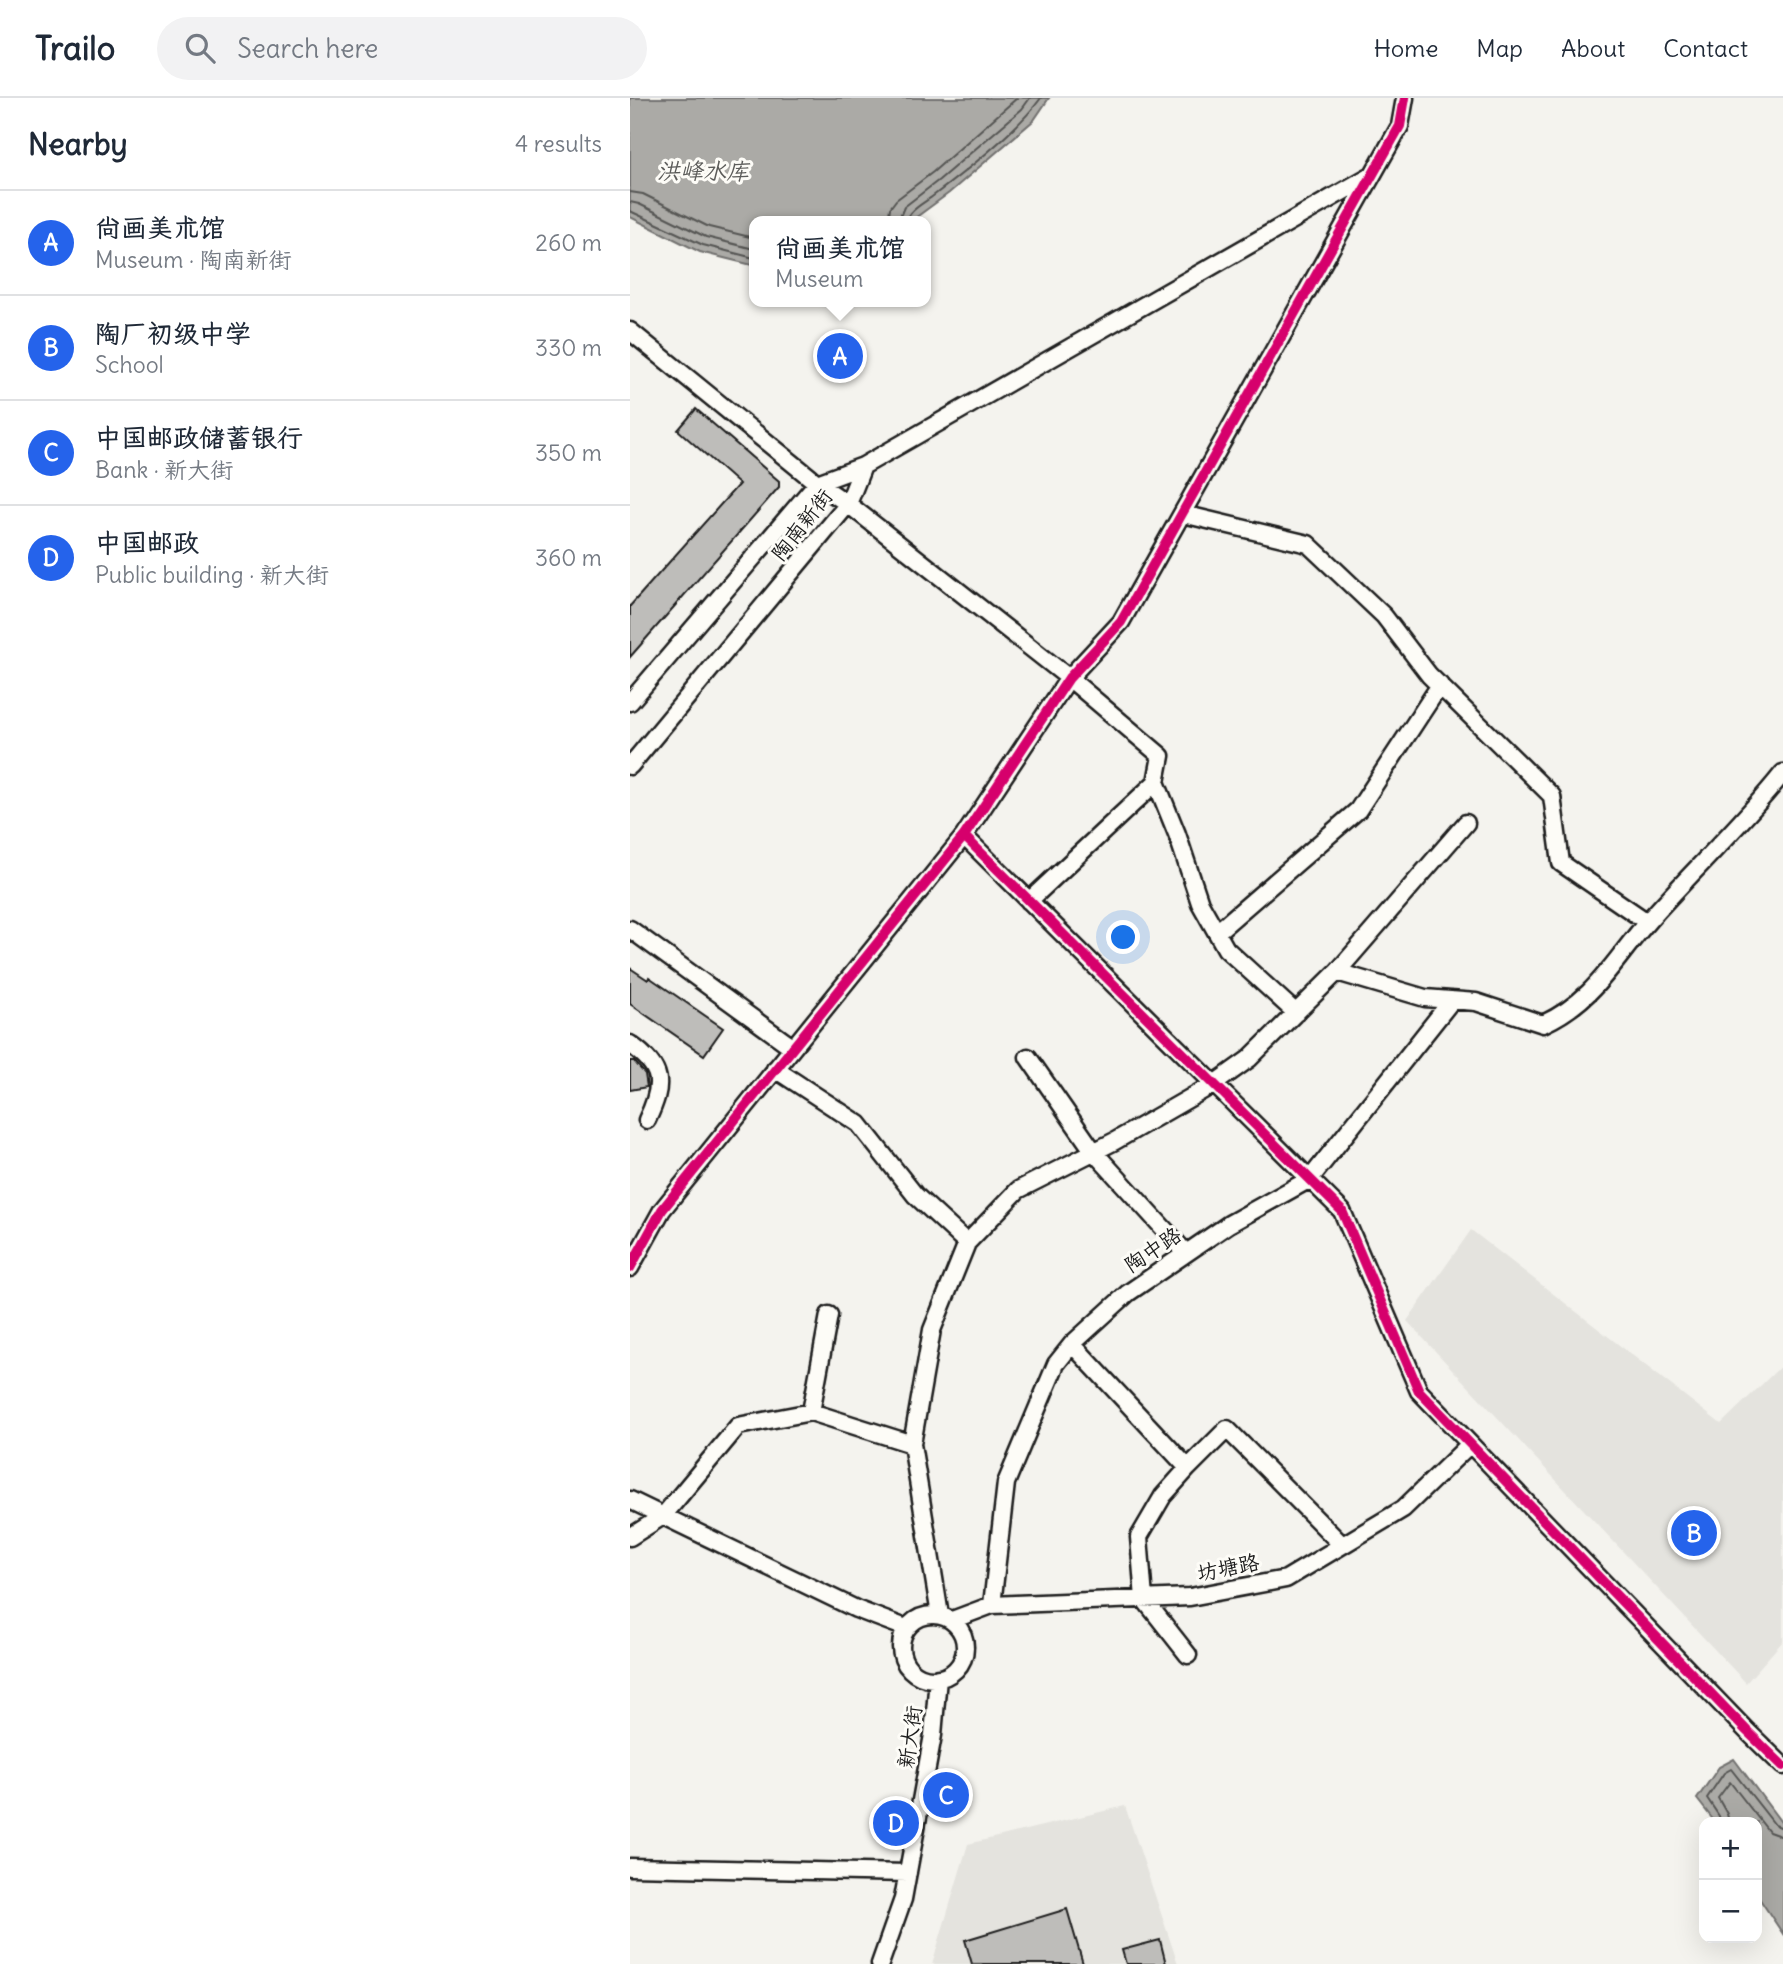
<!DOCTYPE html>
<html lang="en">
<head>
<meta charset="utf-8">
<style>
	body { margin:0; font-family:Delius,"LXGW WenKai TC",sans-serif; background:#f2f2f3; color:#1f2937 }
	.controls { position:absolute; right:21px; bottom:21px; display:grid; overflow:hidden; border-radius:14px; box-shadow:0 7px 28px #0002 }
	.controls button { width:63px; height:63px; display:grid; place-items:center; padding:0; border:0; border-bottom:2px solid #e0e1e3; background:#fff; color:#1f2937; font:35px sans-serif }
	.you { position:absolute; left:494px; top:840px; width:24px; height:24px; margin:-18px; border:5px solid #fff; border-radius:50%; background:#1a73e8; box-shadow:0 0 0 10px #1a73e833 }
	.badge { display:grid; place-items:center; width:46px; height:46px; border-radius:50%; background:#2563eb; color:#fff; font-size:23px; font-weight:700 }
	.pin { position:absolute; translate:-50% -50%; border:4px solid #fff; box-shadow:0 2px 7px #0006 }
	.popup { position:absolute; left:119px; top:118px; width:182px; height:91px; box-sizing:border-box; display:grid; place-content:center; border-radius:14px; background:#fff; filter:drop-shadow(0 2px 5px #0005); font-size:23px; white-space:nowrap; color:#747a83 }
	.popup b { font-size:26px; color:#1f2937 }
	.popup::after { content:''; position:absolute; left:50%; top:100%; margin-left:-14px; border:14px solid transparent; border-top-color:#fff }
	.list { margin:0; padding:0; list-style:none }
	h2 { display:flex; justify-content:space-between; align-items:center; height:91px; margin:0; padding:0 28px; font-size:30px }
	h2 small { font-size:23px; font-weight:400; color:#747a83 }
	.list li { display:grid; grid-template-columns:46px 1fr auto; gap:21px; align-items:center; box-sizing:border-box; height:105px; padding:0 28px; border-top:2px solid #e0e1e3 }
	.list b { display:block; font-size:26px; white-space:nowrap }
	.list p { margin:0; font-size:23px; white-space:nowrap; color:#747a83 }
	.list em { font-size:23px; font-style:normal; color:#747a83 }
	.icon { flex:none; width:38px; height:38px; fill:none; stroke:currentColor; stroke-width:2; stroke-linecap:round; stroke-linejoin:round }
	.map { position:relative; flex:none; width:1153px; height:1866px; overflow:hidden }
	header { display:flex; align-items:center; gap:42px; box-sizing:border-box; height:98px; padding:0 35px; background:#fff; border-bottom:2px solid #e0e1e3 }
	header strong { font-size:33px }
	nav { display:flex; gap:38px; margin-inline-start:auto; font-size:24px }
	.search { width:490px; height:63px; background:#f2f2f3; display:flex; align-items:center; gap:18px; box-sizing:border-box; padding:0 24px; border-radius:38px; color:#747a83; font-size:26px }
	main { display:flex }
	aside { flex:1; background:#fff }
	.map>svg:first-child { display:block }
	.built { fill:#e4e3de }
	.water { fill:#abaaa6; stroke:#72716f; stroke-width:2 }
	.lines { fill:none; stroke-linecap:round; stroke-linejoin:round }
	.shore { stroke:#555553; stroke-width:2 }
	.building { fill:#bebdba; stroke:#1c1c1c; stroke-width:2 }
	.minor-casing { stroke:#1c1c1c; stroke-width:21 }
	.minor { stroke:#fdfcf7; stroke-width:16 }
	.cycleway-casing { stroke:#fdfcf7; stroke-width:15 }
	.cycleway { stroke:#d6006c; stroke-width:10 }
	.labels { text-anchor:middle; stroke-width:6; stroke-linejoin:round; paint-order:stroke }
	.street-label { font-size:21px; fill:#1c1c1c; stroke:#fdfcf7 }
	.water-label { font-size:23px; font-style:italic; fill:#5c5c5a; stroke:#fdfcf7 }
</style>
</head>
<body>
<header>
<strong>Trailo</strong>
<div class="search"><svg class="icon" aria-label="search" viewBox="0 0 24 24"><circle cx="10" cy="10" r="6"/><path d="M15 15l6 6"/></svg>Search here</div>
<nav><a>Home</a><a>Map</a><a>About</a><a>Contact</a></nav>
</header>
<main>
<aside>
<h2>Nearby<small>4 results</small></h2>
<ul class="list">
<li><span class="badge">A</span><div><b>尚画美术馆</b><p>Museum · 陶南新街</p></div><em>260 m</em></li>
<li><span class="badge">B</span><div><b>陶厂初级中学</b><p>School</p></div><em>330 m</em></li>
<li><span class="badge">C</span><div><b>中国邮政储蓄银行</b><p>Bank · 新大街</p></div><em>350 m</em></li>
<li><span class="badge">D</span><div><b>中国邮政</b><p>Public building · 新大街</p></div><em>360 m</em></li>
</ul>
</aside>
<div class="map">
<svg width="1153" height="1866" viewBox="0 0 1153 1866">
	<rect width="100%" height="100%" fill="#f4f3ee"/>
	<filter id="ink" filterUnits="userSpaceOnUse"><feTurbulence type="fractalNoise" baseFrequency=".0143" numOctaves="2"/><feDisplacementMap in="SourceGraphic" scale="14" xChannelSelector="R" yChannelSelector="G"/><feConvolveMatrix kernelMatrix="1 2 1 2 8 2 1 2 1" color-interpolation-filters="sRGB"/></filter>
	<g filter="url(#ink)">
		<path class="built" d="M841 1132 1091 1326 1153 1266V1543L1116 1585 777 1223Z
			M495 1708 548 1866H302L338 1746Z"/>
		<path class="water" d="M0 0H419L404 22 319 95 281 123H124V167H122L70 154 0 119Z
			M1104 1661 1153 1727V1836L1127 1797V1724H1085L1067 1701 1089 1669Z"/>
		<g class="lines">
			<path class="shore" d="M0 94 13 96 79 129 124 140
				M0 104 9 106 76 139 124 151
				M0 113 73 147 124 160
				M258 123 260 110 266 102 303 74 387 0
				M268 123 274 109 309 82 392 11 400 0
				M277 123C279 112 294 105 303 98 336 73 387 33 411 0
				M1090 1724 1089 1718 1077 1700 1094 1675 1101 1671 1145 1727 1153 1730
				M1099 1724 1097 1716 1088 1700 1100 1684 1139 1734 1153 1739"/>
		</g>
		<path class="building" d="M66 311 149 383V389L0 559V508L109 386 48 332Z
			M0 870 18 882 19 879 93 930 74 957 0 906Z
			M0 963H4L15 976 17 989 0 992Z
			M437 1811 453 1866H342L335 1842Z
			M530 1842 536 1866H496L492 1852Z"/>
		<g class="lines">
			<g class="minor-casing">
				<path id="minor" d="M0 233 187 385 218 406 439 580 531 658 526 684 399 803
					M553 416 678 446 754 518 799 577 922 698 931 765 1017 824
					M0 604 187 385 233 368 738 79
					M0 668 218 406 233 368
					M526 684 547 736 570 805 596 851 666 915
					M334 738 712 1113 789 1293 1117 1633 1153 1668
					M0 831 162 949
					M587 834 728 712 810 587
					M707 874 795 900 846 904 913 926C965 902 983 863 1019 822 1063 772 1112 727 1153 675
					M0 946C34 970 34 986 17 1022
					M398 959 464 1054 556 1155
					M145 971 229 1026 285 1097 337 1145
					M0 1170 32 1112 334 738 439 580 491 524 770 28 775 0
					M442 1246 558 1370 597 1331 712 1447
					M181 1314 199 1217
					M282 1346 302 1232 337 1145 388 1092 485 1043 584 986 619 961 707 874 836 725
					M0 1402 226 1511 276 1530
					M0 1439 33 1418 108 1328 181 1314 282 1346 310 1517
					M362 1507 376 1385 426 1266 442 1246 498 1195 599 1126 680 1081 822 902
					M271 1549a32 32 0 1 1 64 0a32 32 0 1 1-64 0Z
					M322 1522 362 1507 560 1499 656 1481 773 1411 840 1346
					M558 1557 514 1501 509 1439 533 1398 558 1370
					M0 1769 278 1775
					M250 1866 273 1801 303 1637 308 1580"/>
			</g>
			<use href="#minor" class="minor"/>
			<g class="cycleway-casing">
				<path id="cycleway" d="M334 738 712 1113 789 1293 1117 1633 1153 1668
					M0 1170 32 1112 334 738 439 580 491 524 770 28 775 0"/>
			</g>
			<use href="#cycleway" class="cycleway"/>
		</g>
	</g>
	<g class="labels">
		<g class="street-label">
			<text transform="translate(172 427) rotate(-52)" y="7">陶南新街</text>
			<text transform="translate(523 1152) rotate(-34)" y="7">陶中路</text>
			<text transform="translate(598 1470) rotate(-11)" y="7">坊塘路</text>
			<text transform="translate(280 1639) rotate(-82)" y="7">新大街</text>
		</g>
		<g class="water-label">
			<text x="73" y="81">洪峰水库</text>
		</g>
	</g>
</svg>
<div class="controls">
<button>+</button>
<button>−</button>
</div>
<div class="you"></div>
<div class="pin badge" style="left:210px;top:258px">A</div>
<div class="popup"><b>尚画美术馆</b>Museum</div>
<div class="pin badge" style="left:1064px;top:1435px">B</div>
<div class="pin badge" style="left:316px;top:1697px">C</div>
<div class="pin badge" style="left:266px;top:1725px">D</div>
</div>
</main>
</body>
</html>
